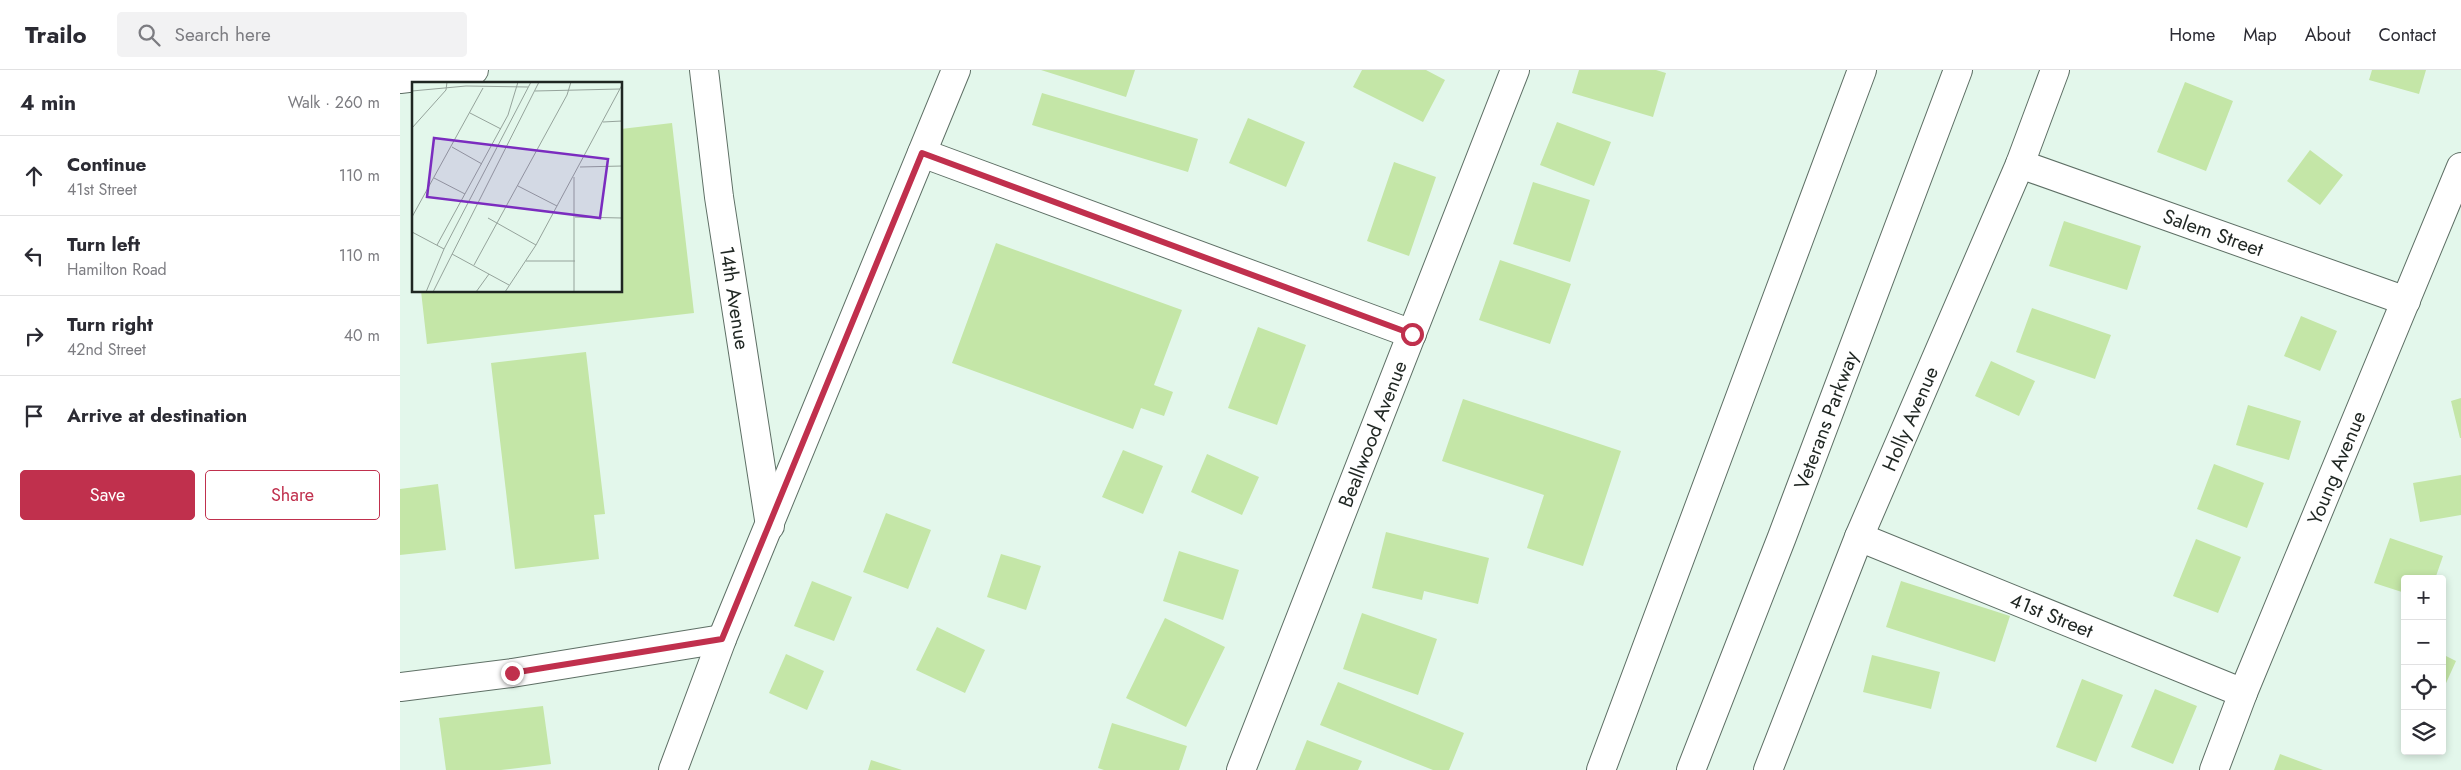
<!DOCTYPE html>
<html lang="en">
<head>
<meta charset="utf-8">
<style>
	body { margin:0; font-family:Jost,sans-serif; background:#f2f2f3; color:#2b2b33 }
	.controls { position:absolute; right:15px; bottom:15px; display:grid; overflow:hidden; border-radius:5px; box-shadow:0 2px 8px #0003 }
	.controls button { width:45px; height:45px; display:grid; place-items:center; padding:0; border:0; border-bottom:1px solid #e1e1e2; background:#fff; color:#2b2b33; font:25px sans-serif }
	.stop { position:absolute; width:15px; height:15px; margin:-11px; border:4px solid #c0304d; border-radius:50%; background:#fff }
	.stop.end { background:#c0304d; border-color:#fff; box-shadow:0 1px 5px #0008 }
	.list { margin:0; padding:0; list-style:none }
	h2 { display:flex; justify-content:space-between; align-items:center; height:65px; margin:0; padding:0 20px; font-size:21px }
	h2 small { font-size:16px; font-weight:400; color:#7c7c81 }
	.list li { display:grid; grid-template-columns:32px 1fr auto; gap:15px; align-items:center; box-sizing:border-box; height:80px; padding:0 20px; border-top:1px solid #e1e1e2 }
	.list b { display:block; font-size:19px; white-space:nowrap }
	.list p { margin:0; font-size:16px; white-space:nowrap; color:#7c7c81 }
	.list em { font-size:16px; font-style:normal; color:#7c7c81 }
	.actions { display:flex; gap:10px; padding:15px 20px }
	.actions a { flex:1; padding:11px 0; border:1px solid #c0304d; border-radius:5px; text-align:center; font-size:18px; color:#c0304d }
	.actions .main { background:#c0304d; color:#fff }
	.icon { flex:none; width:28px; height:28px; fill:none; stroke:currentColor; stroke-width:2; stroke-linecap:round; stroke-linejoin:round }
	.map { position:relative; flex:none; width:2061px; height:700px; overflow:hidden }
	header { display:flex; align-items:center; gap:30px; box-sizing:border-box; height:70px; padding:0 25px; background:#fff; border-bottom:1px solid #e1e1e2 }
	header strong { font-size:24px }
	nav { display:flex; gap:28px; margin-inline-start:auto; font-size:18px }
	.search { width:350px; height:45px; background:#f2f2f3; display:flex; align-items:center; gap:12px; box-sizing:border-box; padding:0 18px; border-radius:5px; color:#7c7c81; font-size:19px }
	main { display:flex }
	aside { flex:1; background:#fff }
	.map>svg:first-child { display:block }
	.building { fill:#c4e6a7 }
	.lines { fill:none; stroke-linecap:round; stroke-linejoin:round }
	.minor-casing { stroke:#5e6f65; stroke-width:30 }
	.major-casing { stroke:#5e6f65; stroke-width:30 }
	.minor { stroke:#fff; stroke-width:28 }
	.major { stroke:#fff; stroke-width:28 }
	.route { stroke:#c0304d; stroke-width:6 }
	.labels { text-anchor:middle; stroke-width:4; stroke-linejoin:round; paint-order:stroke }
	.street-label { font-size:20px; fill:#1f2622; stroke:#fefefe }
	.inset-road { fill:none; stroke:#95a39b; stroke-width:1 }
	.view { fill:#7b2cbf; fill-opacity:0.15; stroke:#7b2cbf; stroke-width:2.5 }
	.inset-edge { fill:none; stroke:#1f2622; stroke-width:2.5 }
</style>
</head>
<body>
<header>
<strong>Trailo</strong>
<div class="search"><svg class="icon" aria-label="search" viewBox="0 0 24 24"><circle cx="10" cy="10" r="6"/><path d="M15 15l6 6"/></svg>Search here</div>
<nav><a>Home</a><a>Map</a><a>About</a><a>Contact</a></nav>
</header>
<main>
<aside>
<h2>4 min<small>Walk · 260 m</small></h2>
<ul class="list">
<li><svg class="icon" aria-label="ahead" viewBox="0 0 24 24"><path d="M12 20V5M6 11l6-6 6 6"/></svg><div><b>Continue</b><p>41st Street</p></div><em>110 m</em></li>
<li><svg class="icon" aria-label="left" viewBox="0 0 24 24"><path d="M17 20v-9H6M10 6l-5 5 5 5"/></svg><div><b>Turn left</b><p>Hamilton Road</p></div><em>110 m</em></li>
<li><svg class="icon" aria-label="right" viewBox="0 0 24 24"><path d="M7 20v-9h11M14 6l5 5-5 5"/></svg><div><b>Turn right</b><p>42nd Street</p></div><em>40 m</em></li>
<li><svg class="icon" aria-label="arrive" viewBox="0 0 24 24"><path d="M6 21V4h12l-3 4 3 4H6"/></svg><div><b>Arrive at destination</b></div></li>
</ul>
<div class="actions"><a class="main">Save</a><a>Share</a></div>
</aside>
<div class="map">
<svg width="2061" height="700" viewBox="0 0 2061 700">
	<rect width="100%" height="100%" fill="#e3f7eb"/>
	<path class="building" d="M641 0H735L726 27Z
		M962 0H1026L1045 10 1023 52 953 17Z
		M1179 0H1256L1266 3 1253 47 1172 23Z
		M1972 0H2026L2019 24 1969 10Z
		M1785 12 1833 31 1806 101 1757 82Z
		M642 23 798 69 788 102 632 55Z
		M848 48 905 72 886 117 829 93Z
		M1157 52 1211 72 1194 116 1140 95Z
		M272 53 294 243 27 274 21 221H221V59Z
		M1910 80 1943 105 1920 135 1887 111Z
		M994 92 1036 107 1009 186 967 171Z
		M1133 112 1190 130 1170 192 1113 174Z
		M1664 151 1741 176 1727 220 1649 196Z
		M596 173 782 240 754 315 773 322 764 346 741 338 733 359 552 293Z
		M1100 190 1171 214 1150 274 1079 250Z
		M1632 238 1711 265 1695 309 1616 282Z
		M1901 246 1937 261 1920 301 1884 286Z
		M858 257 906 275 877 355 828 338Z
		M186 282 205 444 194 445 199 489 115 499 91 293Z
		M1591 291 1635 311 1619 346 1575 326Z
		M2061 328V368H2060L2051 331Z
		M1063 329 1221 381 1183 496 1127 478 1144 425 1042 391Z
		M1848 335 1901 351 1889 390 1836 375Z
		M723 380 763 396 743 444 702 427Z
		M807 384 859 407 842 445 791 422Z
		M1814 394 1864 413 1847 458 1797 439Z
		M2061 405V445L2020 452 2013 413Z
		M38 414 46 480 0 485V419Z
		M486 443 531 460 508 519 463 502Z
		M986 462 1089 488 1078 534 1024 521 1022 530 972 518Z
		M1990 468 2043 486 2035 509H2005V523L1974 513Z
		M1796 469 1841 487 1818 543 1773 526Z
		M779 481 839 500 823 550 763 531Z
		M601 484 641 496 626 540 587 527Z
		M412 511 452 527 434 571 394 556Z
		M1501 511 1610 546 1595 592 1486 557Z
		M962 543 1037 569 1018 625 943 599Z
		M765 548 825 577 786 657 726 628Z
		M537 557 585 580 565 623 516 600Z
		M386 584 424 601 407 640 369 623Z
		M2042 584 2056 591 2042 622Z
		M1472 585 1540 602 1531 639 1463 622Z
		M1682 609 1723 625 1696 692 1656 677Z
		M938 612 1064 663 1049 700H1033L920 655Z
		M1755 619 1797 636 1773 694 1731 677Z
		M143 636 151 694 101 700H46L39 648Z
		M712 653 787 676 779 700H704L698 698Z
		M907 670 962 691 958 700H895Z
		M1880 684 1923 700H1874Z
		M471 690 502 700H468Z"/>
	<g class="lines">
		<g class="minor-casing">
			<g id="minor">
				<path id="s1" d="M304 0 319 127 370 456"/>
				<path d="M0 9 74 0"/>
				<path d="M522 83 1012 264"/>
				<path id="s2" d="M1620 94 2006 231"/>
				<path id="s3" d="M1459 467 1843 623"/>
				<path d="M0 617 112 603 322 569"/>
				<path d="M273 700 322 569 556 0"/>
				<path id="s4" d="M841 700 1115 0"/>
				<path id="s5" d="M1368 700 1459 467 1620 94 1655 0"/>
				<path id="s6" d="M1814 700 1843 623 2061 97"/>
			</g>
		</g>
		<g class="major-casing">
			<g id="major">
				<path d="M1201 700 1462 0"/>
				<path id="s7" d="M1291 700 1382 467 1558 0"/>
			</g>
		</g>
		<use href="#minor" class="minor"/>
		<use href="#major" class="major"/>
	</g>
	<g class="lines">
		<path class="route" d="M112 603 322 569 522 83 1012 264"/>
	</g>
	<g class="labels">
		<g class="street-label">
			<text dy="7" stroke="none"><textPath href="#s2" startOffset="205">Salem Street</textPath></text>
			<text dy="7" stroke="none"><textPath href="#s1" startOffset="230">14th Avenue</textPath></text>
			<text dy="7" stroke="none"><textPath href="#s5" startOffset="379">Holly Avenue</textPath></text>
			<text dy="7" stroke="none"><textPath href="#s7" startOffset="375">Veterans Parkway</textPath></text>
			<text dy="7" stroke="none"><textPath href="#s4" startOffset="361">Beallwood Avenue</textPath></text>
			<text dy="7" stroke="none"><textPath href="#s6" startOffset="326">Young Avenue</textPath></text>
			<text dy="7" stroke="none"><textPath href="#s3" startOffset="208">41st Street</textPath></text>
		</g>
	</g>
	<g transform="translate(12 12)">
		<rect width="210" height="210" fill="#e3f7eb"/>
		<path class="inset-road" d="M0 9 54 4 116 5M123 9 208 7M58 31 89 47M191 40 210 39M0 46 34 8 35 0M40 65 70 82M168 85 210 84M22 96 53 112M106 104 145 124M0 135 71 6M163 135 210 136M76 136 124 163M0 150 32 167M25 163 96 33 106 0M40 172 97 203M114 179H163M62 183 155 13 159 0M14 210 32 167 119 0M21 210 127 0M64 210 77 192M93 210 124 163 210 3M162 210V95"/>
		<path class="view" d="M22 56 196 77 188 136 15 115Z"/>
		<rect width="210" height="210" class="inset-edge"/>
	</g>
</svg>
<div class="controls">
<button>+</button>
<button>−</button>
<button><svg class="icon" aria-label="locate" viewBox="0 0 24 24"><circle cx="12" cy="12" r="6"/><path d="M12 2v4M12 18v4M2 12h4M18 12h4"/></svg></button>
<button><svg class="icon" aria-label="layers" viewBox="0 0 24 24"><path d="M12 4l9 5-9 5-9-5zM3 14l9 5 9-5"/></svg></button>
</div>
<div class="stop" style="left:1012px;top:264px"></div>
<div class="stop end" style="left:112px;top:603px"></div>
</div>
</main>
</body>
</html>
